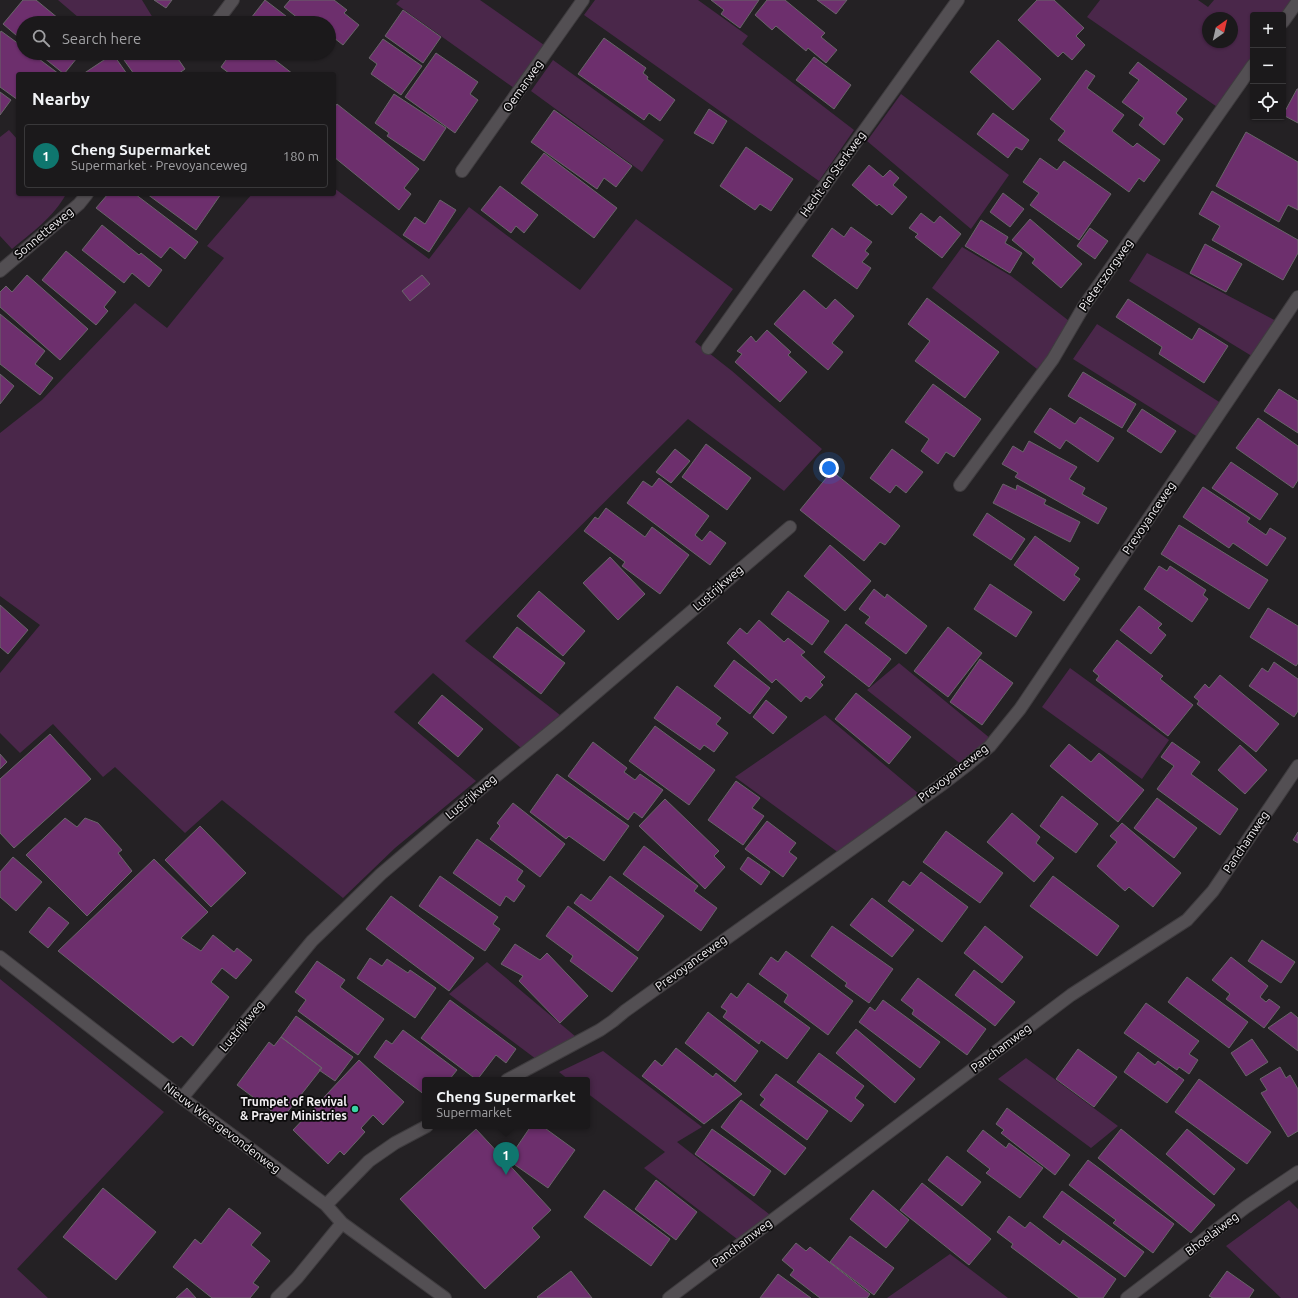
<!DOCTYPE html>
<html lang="en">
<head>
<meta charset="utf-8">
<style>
	body { margin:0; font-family:Ubuntu,sans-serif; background:#242224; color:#f1f3f6 }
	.controls { position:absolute; right:12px; top:12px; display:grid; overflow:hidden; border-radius:4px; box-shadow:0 1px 3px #0004 }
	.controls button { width:36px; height:36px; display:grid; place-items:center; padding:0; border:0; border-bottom:1px solid #39383a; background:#1b191b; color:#f1f3f6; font:20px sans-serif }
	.compass { position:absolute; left:1202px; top:12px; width:36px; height:36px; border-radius:50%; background:#1b191b; box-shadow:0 1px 3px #0004; rotate:34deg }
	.you { position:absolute; left:829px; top:468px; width:14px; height:14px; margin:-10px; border:3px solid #fff; border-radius:50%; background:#1a73e8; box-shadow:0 0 0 6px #1a73e833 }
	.badge { display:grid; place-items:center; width:26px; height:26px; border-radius:50%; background:#0f766e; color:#fff; font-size:13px; font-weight:700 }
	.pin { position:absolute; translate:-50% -33px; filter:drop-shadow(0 1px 2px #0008) }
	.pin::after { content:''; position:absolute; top:21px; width:14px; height:12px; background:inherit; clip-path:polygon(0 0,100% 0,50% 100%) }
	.popup { position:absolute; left:422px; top:1077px; width:168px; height:52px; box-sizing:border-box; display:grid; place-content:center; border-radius:4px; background:#1b191b; filter:drop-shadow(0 1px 3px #0005); font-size:13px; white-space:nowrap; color:#a0a0a3 }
	.popup b { font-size:15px; color:#f1f3f6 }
	.popup::after { content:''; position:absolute; left:50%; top:100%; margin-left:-8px; border:8px solid transparent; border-top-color:#1b191b }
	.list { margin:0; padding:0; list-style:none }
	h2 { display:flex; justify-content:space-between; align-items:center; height:52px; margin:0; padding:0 16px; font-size:17px }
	h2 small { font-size:13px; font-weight:400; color:#a0a0a3 }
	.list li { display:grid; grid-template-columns:26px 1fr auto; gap:12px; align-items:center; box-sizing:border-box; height:64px; margin:0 8px 8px; padding:0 8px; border:1px solid #39383a; border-radius:4px }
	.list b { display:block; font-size:15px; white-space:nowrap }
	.list p { margin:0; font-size:13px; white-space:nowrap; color:#a0a0a3 }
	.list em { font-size:13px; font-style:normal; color:#a0a0a3 }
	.icon { flex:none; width:22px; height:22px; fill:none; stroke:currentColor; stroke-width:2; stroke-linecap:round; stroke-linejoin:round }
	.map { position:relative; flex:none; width:1298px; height:1298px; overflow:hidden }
	.search { position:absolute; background:#1b191b; box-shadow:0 1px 3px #0004; left:16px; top:16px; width:320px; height:44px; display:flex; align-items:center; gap:10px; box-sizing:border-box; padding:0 14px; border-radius:22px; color:#a0a0a3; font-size:15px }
	.panel { position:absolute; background:#1b191b; box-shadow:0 1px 3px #0004; left:16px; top:72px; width:320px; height:124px; border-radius:4px }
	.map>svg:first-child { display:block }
	.green { fill:#4a274a; fill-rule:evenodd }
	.building { fill:#6d2f6d; stroke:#696569 }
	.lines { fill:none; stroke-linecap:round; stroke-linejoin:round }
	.minor-casing { stroke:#3f3c3f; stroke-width:14 }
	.minor { stroke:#534f53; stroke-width:12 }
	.poi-dot { fill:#39d4a5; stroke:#0c0b0c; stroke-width:1.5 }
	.labels { text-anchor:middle; stroke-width:3.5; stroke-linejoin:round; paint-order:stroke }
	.street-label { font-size:12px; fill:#f2eff2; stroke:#0c0b0c }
	.poi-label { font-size:12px; font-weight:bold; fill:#f2eff2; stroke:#0c0b0c; text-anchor:end }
</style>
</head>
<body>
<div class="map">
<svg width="1298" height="1298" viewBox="0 0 1298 1298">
	<rect width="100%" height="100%" fill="#242124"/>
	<path class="green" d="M58 0H142L153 18 147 23H85Z
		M400 0H480L544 45 514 88 396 4Z
		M595 0H698L748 36 742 44 854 130 819 181 584 15Z
		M1100 0H1198L1208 7 1214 0H1294L1283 15H1253V67L1223 111 1087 17ZM1208 18H1232V42H1208Z
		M553 60 664 140 642 172 531 91Z
		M901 94 1009 175 971 229 867 141Z
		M9 130 18 140V194H66C54 217 31 233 12 249L0 236V137Z
		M334 188 429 259 469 207 580 290 636 219 733 289 695 342 732 371 822 449 784 491 688 419 465 641 560 715 521 748 433 673 394 712 476 781 395 848 343 898 222 800 185 833 115 767 103 777 53 724 20 753 0 733V673L40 625 0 596V433L42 400 135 303 167 328 224 258 207 246 252 194H334Z
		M962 247 1011 276 1073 324 1037 369 932 288Z
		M1147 253 1280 323 1255 358 1129 281Z
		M1097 324 1224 405 1201 439 1073 359Z
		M899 663 991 739 962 765 867 690Z
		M1070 668 1169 740 1142 779 1042 707Z
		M825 715 925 799 839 853 735 777Z
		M487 962 582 1042 544 1065 449 994Z
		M0 979 164 1112 17 1269 48 1298H0Z
		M603 1051 702 1127 677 1142 774 1218 741 1242 644 1168 665 1152 587 1093V1080H569L559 1072Z
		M1026 1058 1118 1126 1091 1148 998 1079Z
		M1289 1200 1298 1209V1298H1281L1226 1246Z
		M950 1254 1008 1298H887Z"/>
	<path class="building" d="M23 0H36L64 23H23V41L3 24Z
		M154 0H172L166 8Z
		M265 0 295 23H258L251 18Z
		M290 0H334L347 10 344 13 359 25 343 45 329 34V23H304L284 7Z
		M711 0H759L740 28 721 14 724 10Z
		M767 0H785L825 33 821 37 837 50 826 63 808 48 806 51 776 26 772 30 755 15Z
		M817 0H847L836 14Z
		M1037 0H1054L1084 28 1076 36 1085 45 1072 60 1063 52 1058 57 1018 20Z
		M403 10 441 37 423 63 385 36Z
		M1 31 23 47V53H31L59 74H18V100L0 87V33Z
		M604 38 646 68 643 73 648 77 647 79 675 100 660 121 649 113 644 120 578 74Z
		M383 39 422 66 401 95 371 74 377 64 369 58Z
		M998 40 1041 79 1013 110 970 72Z
		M38 53H81L64 74Z
		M119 53H174L185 69 178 74H134Z
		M231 53H233L239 57 242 53H266L293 74H230L221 67Z
		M436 53 478 82 470 94 478 100 455 133 405 97Z
		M113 54 127 74H83Z
		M814 57 851 85 834 109 796 80Z
		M1138 62 1187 99 1176 113 1183 119 1164 145 1139 125 1144 118 1122 102 1139 80 1129 73Z
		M1086 70 1095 76 1087 88 1124 115 1112 131 1133 147 1137 143 1160 160 1144 182 1139 178 1129 192 1058 140 1065 131 1050 119Z
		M1297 89H1298V123L1283 115Z
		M0 92 11 100 0 115Z
		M394 94 446 128 424 161 387 136 389 133 375 123Z
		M337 104 419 169 404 188 411 194 399 210 334 157V108Z
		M709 109 727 121 713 144 694 133Z
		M554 110 632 166 616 187 604 178 597 189 531 142Z
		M993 113 1029 140 1022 150 1016 147 1008 158 977 134Z
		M1246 132 1298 162V210L1288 205 1279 222 1216 186Z
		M746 147 793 179 771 211 760 204 755 210 720 186Z
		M544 153 617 208 594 238 521 183Z
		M1040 158 1057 170 1064 161 1111 194 1079 240 1030 205 1039 193 1023 182Z
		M869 165 883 177 890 170 899 178 893 185 907 197 892 215 879 204 877 206 852 185Z
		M500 186 538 215 524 233 516 226 511 233 481 210Z
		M1212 191 1298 240V253L1283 280 1212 240 1220 226 1199 214Z
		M1003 193 1024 209 1010 227 990 212Z
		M108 194H135L198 242 185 259 170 247 161 258 96 208Z
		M147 194H221L196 230Z
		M440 200 456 210 429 252 403 235 415 217 425 224Z
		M921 213 934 223 940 216 961 234 942 258 915 237 918 234 909 228Z
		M1030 219 1082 264 1061 288 1032 263 1035 259 1012 240Z
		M981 220 1008 237 1005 243 1022 253 1010 273 965 246Z
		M102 225 139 255 141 253 162 270 149 287 132 273 124 283 82 250Z
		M851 227 872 242 865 251 869 254 862 262 871 268 857 289 812 256 832 228 844 237Z
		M1090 228 1108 241 1095 259 1077 246Z
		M1205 244 1242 264 1226 292 1190 273Z
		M66 251 116 292 104 307 108 311 96 325 42 280Z
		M27 275 88 329 60 360 0 307V292L6 286 12 292Z
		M422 275 430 284 410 301 402 291Z
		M804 290 826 309 835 299 854 316 832 343 843 352 828 370 774 324Z
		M927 298 999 352 965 398 915 361 930 341 908 324Z
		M1128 299 1192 340 1199 328 1228 346 1204 383 1159 354 1162 347 1116 317Z
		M0 314 45 351 35 364 53 378 40 395 0 364Z
		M767 330 791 352 788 355 807 372 780 402 735 362 742 354 737 351 751 336 756 342Z
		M1083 372 1136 404 1122 428 1068 396Z
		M0 374 14 386 0 404Z
		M933 384 981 419 954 457 946 452 938 464 921 451 929 439 905 422Z
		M1279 389 1298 401V433L1264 411Z
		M1050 408 1075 424 1080 417 1114 438 1098 462 1066 440 1060 449 1034 432Z
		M1142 409 1176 431 1161 453 1127 431Z
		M1258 418 1298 446V480L1293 488 1236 448Z
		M1029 441 1077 467 1069 479 1085 488 1082 494 1107 508 1098 524 1015 477 1018 473 1002 464 1013 446 1023 452Z
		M706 444 751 478 727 510 682 477Z
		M675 449 690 461 671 483 656 472Z
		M892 449 923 472 906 493 896 485 890 493 870 478Z
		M1231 462 1278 494 1260 520 1212 488Z
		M832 471 900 526 885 545 880 542 864 561 800 510Z
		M659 478 709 516 695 535 702 541 710 531 726 543 710 565 627 503 643 481 652 487Z
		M1003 484 1016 490 1017 485 1046 500 1044 504 1080 522 1070 542 993 503Z
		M1203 487 1250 518 1247 522 1266 535 1270 528 1286 538 1267 566 1233 543 1229 548 1183 517Z
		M606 508 645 537 652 527 689 555 660 594 622 566 625 562 584 531 595 517 598 519Z
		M987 513 1025 539 1011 560 973 535Z
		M1179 525 1268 580 1249 609 1161 554Z
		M1035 536 1079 568 1074 575 1080 579 1064 601 1014 565Z
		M830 545 871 581 845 611 804 576Z
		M610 557 645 594 618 620 583 583Z
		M1159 566 1167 571 1170 566 1206 590 1203 595 1208 599 1192 622 1144 589Z
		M990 584 1032 612 1016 637 974 609Z
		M874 589 885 598 887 594 927 626 906 654 865 623 870 617 859 609Z
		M539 591 585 631 563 656 517 616Z
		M788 591 829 621 812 645 771 614Z
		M0 605 28 630 8 654 0 647Z
		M1139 606 1162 624 1158 628 1166 635 1151 654 1120 630Z
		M1268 608 1298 626V663L1296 666 1250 637Z
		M759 620 784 642 788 638 805 652 801 655 825 677 820 682 823 685 810 699 806 696 801 702 776 679 772 683 727 643 740 628 747 634Z
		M846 624 891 659 869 687 824 652Z
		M517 627 565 663 541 694 493 657Z
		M948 627 982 653 948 697 914 671Z
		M1117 640 1163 676 1160 679 1193 705 1168 736 1096 680 1099 676 1093 671Z
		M980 659 1013 683 982 725 950 702Z
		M734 660 770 688 750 714 714 686Z
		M1274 662 1298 679V711L1294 717 1249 686 1262 668 1268 672Z
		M1220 675 1279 724 1256 752 1197 704 1199 701 1194 697 1205 684 1209 688Z
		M677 686 721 718 716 724 728 733 714 752 704 745 700 750 654 718Z
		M856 693 911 737 889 764 835 719Z
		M442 695 483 729 458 757 418 723Z
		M766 700 787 717 773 734 753 717Z
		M655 726 715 770 689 805 629 761Z
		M50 734 91 779 14 848 0 833V779Z
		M593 742 627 768 624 772 635 780 640 774 663 790 642 818 634 812 628 820 568 776Z
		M1172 742 1200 762 1191 774 1238 809 1220 835 1157 789 1174 766 1161 757Z
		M1069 744 1091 762 1099 753 1144 790 1118 822 1050 766Z
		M1240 745 1267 770 1245 794 1218 770Z
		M0 754 7 762 0 769Z
		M557 774 629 826 604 861 569 836 566 839 530 812Z
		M736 781 760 798 752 808 764 816 743 845 708 820Z
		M1062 796 1098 824 1076 853 1040 826Z
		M1157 798 1197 828 1174 858 1134 828Z
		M665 799 719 851 714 856 725 867 705 889 639 826Z
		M513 803 565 844 540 877 490 839 500 826 497 823Z
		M1012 813 1040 837 1036 843 1054 858 1034 882 987 842Z
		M65 818 77 827 85 818 98 823 122 850 118 853 132 871 87 916 26 855Z
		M767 821 796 843 789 852 797 858 783 877 745 849Z
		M1122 823 1181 873 1153 907 1129 887 1125 891 1097 866 1117 842 1110 836Z
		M200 826 246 873 211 907 165 860Z
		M946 831 1003 873 980 903 923 862Z
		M1298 832V843L1293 840Z
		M477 839 523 871 517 880 525 886 514 902 506 896 500 906 453 873Z
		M644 846 698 886 694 891 717 908 701 931 623 874Z
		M13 857 42 882 16 911 0 897V872Z
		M748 857 770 872 761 885 740 869Z
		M154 859 208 912 181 938 201 951 213 935 234 952 237 948 252 960 236 979 222 968 211 982 229 997 193 1046 181 1036 173 1043 58 951Z
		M921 872 968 907 942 942 888 901 903 881 910 886Z
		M440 876 498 917 493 924 500 929 485 951 419 906Z
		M610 876 664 916 638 951 574 903 581 894 591 901Z
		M1053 876 1119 926 1097 956 1030 906Z
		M391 896 474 958 449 991 366 929Z
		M872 898 914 930 892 957 850 925Z
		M568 906 638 958 612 992 570 961 573 956 546 936Z
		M49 907 69 923 48 948 29 932Z
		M832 926 893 969 869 1003 845 986 847 983 811 956Z
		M985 926 1023 957 1002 983 964 953Z
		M1262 940 1295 962 1281 983 1248 961Z
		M515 944 540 960 547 953 588 996 560 1023 519 981 523 976 501 964Z
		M786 951 853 1001 828 1035 784 1002 788 995 759 974 771 957 778 962Z
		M1231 957 1268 986 1260 997 1266 1002 1269 999 1280 1007 1264 1028 1226 999 1230 994 1212 980Z
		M370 958 382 966 387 959 408 973 410 970 436 988 415 1018 357 978Z
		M317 961 345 980 340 987 384 1019 358 1055 298 1011 306 1000 295 992Z
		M974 970 1015 1002 995 1026 955 995Z
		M1187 977 1248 1022 1229 1048 1168 1002Z
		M918 978 986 1029 967 1055 912 1014 914 1010 901 1000Z
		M748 983 810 1028 787 1059 761 1040 759 1044 723 1017 727 1011 721 1007 731 993 737 998Z
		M450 1000 516 1049 506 1063 496 1055 477 1080 421 1038Z
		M883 1000 940 1042 920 1068 859 1022 870 1007 875 1011Z
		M1146 1003 1199 1041 1189 1054 1198 1060 1189 1074 1179 1067 1177 1070 1124 1033Z
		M708 1012 758 1051 735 1082 685 1043Z
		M1291 1012 1298 1018V1051L1268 1028Z
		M296 1016 353 1057 335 1081 319 1070 322 1068 281 1037Z
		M856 1029 915 1079 895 1103 836 1053Z
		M403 1030 457 1070 449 1080H425V1095L374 1057 386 1040 392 1044Z
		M281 1037 322 1068 282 1119 237 1085 269 1042 274 1046Z
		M1252 1039 1268 1062 1246 1076 1231 1053Z
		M676 1048 713 1077 716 1073 742 1094 704 1124 642 1076 655 1060 662 1066Z
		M1078 1049 1117 1077 1094 1107 1056 1079Z
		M1138 1052 1155 1065 1158 1061 1184 1080 1167 1103 1124 1072Z
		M819 1053 864 1086 855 1098 864 1105 851 1122 797 1082Z
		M359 1060 404 1102 383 1125 373 1115 361 1128 365 1132 344 1155 340 1151 328 1164 293 1130Z
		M1280 1067 1286 1078 1290 1075 1298 1089V1131L1288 1137 1261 1093 1267 1090 1260 1079Z
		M776 1074 828 1111 807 1140 760 1105 765 1099 760 1095Z
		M1199 1079 1271 1132 1247 1164 1175 1112Z
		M741 1100 806 1148 785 1175 721 1127Z
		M1007 1108 1070 1155 1055 1175 1001 1133 1004 1130 996 1124Z
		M531 1126H542L575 1150 548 1188 508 1160Z
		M476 1129 551 1210 532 1228 540 1237 485 1289 400 1199Z
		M712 1129 771 1171 754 1196 695 1154Z
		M1121 1129 1215 1205 1191 1233 1098 1158Z
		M1187 1129 1235 1169 1214 1195 1166 1154Z
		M983 1130 1006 1148 1009 1143 1043 1168 1020 1198 986 1173 990 1169 967 1151Z
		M947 1156 981 1182 962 1206 928 1180Z
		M1088 1160 1174 1224 1153 1253 1113 1223 1116 1220 1069 1185Z
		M656 1180 697 1212 676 1240 635 1209Z
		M922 1183 991 1239 969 1265 900 1210Z
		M103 1188 156 1232 116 1280 63 1237Z
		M604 1190 670 1239 651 1266 584 1217Z
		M873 1190 909 1220 886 1248 850 1219Z
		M1062 1191 1144 1252 1125 1277 1043 1217Z
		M229 1208 261 1233 251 1245 270 1261 253 1283 259 1287 250 1298H212L173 1267 195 1239 201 1244Z
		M1009 1216 1025 1228 1030 1222 1060 1245 1063 1240 1116 1279 1103 1298H1079L1011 1247 1013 1244 997 1232Z
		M850 1236 894 1268 874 1295 830 1262Z
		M796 1243 806 1251 810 1247 870 1294 867 1298H820L790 1275 794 1270 782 1260Z
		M571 1271 592 1298H538L537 1297Z
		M1227 1271 1254 1290 1249 1298H1213L1209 1296Z
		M778 1274 811 1298H760Z
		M187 1288 196 1298H176Z"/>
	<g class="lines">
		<g class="minor-casing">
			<path id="minor" d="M218 20 233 0
				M1283 22 1298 1
				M462 171 583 0
				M0 271 79 204 87 194
				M708 348 958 0
				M960 485 1053 359 1084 306 1253 65
				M0 957 182 1098 326 1205 342 1223 445 1298
				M507 1080 600 1030 613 1021 625 1011 944 783 966 766 990 746 1020 709 1298 297
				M182 1098 312 941 381 874 490 781 561 723 790 527
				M326 1205 369 1161 395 1143 427 1126
				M277 1298 297 1278 342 1223
				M669 1298 1071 995 1187 920 1213 891 1298 766
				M1127 1298 1246 1207 1298 1172"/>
		</g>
		<use href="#minor" class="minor"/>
	</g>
	<circle class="poi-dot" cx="355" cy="1109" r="4"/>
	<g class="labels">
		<g class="street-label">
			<text transform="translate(523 86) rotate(-55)" y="4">Oemarweg</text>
			<text transform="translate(833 174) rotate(-54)" y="4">Hecht en Sterkweg</text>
			<text transform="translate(44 233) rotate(-40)" y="4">Sonnetteweg</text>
			<text transform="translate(1106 275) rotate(-55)" y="4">Pieterszorgweg</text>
			<text transform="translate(1149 518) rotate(-56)" y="4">Prevoyanceweg</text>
			<text transform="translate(718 588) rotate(-41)" y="4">Lustrijkweg</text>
			<text transform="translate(953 773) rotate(-38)" y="4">Prevoyanceweg</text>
			<text transform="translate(471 797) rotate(-40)" y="4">Lustrijkweg</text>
			<text transform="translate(1246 842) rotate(-56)" y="4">Panchamweg</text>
			<text transform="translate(691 963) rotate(-36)" y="4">Prevoyanceweg</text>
			<text transform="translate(242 1026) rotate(-50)" y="4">Lustrijkweg</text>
			<text transform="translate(1001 1048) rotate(-37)" y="4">Panchamweg</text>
			<text transform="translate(222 1128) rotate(37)" y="4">Nieuw Weergevondenweg</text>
			<text transform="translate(1212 1234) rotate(-37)" y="4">Bhoelaiweg</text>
			<text transform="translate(742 1243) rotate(-37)" y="4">Panchamweg</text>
		</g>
		<g class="poi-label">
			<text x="347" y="1106">Trumpet of Revival<tspan x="347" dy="14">&amp; Prayer Ministries</tspan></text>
		</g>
	</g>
</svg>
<div class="controls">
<button>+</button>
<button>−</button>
<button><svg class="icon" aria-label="locate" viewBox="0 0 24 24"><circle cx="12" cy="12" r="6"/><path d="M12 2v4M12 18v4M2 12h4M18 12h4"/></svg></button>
</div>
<svg class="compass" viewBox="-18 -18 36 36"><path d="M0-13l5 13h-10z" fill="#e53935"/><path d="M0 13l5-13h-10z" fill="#a0a0a3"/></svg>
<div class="you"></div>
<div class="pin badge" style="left:506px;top:1175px">1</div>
<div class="popup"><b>Cheng Supermarket</b>Supermarket</div>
<div class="search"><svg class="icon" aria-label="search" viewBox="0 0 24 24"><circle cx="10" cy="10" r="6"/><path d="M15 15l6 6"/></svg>Search here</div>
<section class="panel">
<h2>Nearby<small></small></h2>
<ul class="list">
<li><span class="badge">1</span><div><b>Cheng Supermarket</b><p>Supermarket · Prevoyanceweg</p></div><em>180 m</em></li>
</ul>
</section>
</div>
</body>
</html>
